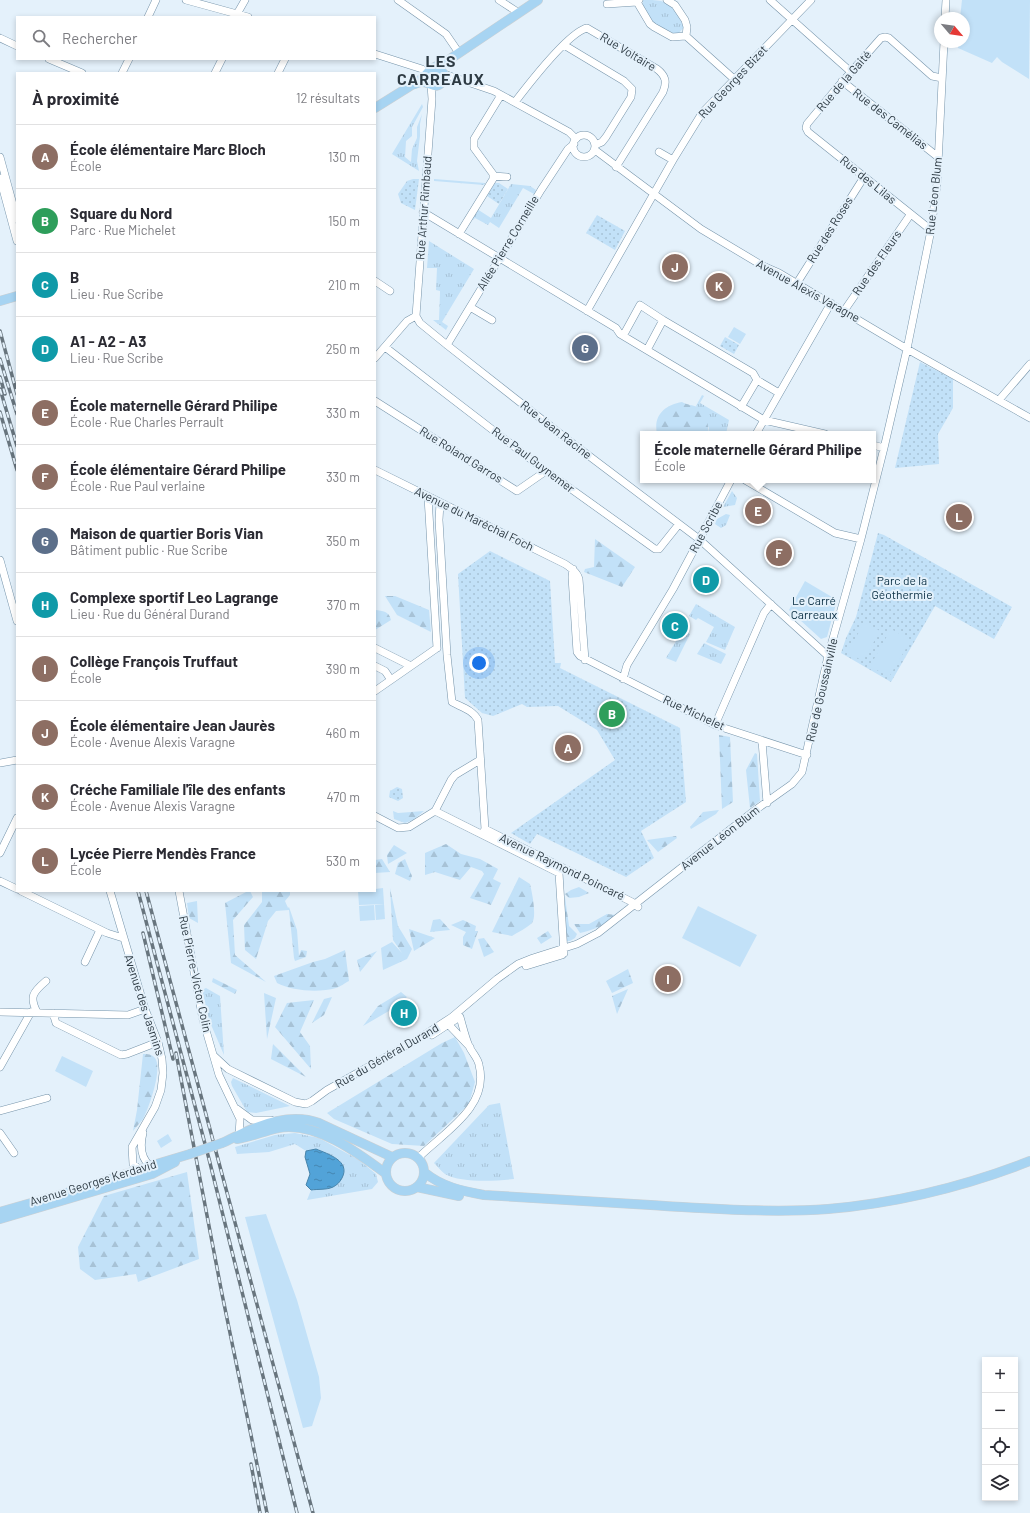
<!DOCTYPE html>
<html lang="fr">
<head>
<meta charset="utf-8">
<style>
	body { margin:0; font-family:Barlow,sans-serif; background:#f2f2f3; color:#2b2b33 }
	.controls { position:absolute; right:12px; bottom:12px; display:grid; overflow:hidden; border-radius:0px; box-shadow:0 2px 6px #0003 }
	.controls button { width:36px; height:36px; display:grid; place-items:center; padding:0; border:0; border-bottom:1px solid #e1e1e2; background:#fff; color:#2b2b33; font:20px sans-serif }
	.compass { position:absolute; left:934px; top:12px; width:36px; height:36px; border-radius:50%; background:#fff; box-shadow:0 2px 6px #0003; rotate:119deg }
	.you { position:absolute; left:479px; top:663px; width:14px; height:14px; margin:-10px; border:3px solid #fff; border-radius:50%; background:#1a73e8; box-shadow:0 0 0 6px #1a73e833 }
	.badge { display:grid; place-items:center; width:26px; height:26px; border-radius:50%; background:#c33728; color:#fff; font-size:13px; font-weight:700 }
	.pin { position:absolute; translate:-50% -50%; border:2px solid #fff; box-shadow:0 1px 4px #0006 }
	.popup { position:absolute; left:640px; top:431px; width:236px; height:52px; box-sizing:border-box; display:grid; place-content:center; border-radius:0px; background:#fff; filter:drop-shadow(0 1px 3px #0005); font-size:13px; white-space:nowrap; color:#7c7c81 }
	.popup b { font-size:15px; color:#2b2b33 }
	.popup::after { content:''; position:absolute; left:50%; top:100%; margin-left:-8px; border:8px solid transparent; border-top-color:#fff }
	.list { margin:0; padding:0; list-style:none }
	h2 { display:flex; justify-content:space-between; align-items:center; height:52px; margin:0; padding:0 16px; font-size:17px }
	h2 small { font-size:13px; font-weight:400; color:#7c7c81 }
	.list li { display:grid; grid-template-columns:26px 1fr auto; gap:12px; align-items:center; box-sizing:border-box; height:64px; padding:0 16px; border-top:1px solid #e1e1e2 }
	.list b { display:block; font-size:15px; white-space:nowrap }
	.list p { margin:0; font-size:13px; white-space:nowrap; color:#7c7c81 }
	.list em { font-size:13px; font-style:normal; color:#7c7c81 }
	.icon { flex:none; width:22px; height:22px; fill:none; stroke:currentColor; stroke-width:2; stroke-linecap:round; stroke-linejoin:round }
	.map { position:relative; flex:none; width:1030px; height:1513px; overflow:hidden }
	.search { position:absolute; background:#fff; box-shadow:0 2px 6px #0003; left:16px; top:16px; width:360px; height:44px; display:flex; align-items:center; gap:10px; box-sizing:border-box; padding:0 14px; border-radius:0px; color:#7c7c81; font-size:15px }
	.panel { position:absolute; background:#fff; box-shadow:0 2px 6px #0003; left:16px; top:72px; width:360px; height:820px; border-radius:0px }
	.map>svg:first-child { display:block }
	.grass { fill:url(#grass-tufts) }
	.forest { fill:url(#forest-firs) }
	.park { fill:url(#park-dots) }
	.garden { fill:#c2e1f8 }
	.water { fill:url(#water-ripples); stroke:#4784ab }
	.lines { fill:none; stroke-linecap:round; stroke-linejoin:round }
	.minor-casing { stroke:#7694aa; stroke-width:8 }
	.major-casing { stroke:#cdd0d2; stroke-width:10 }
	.minor { stroke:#fff; stroke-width:7 }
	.major { stroke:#a7d4f2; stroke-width:9 }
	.rail-casing { stroke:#68757e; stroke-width:3.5 }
	.rail { stroke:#e4f1fb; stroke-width:2; stroke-dasharray:6; stroke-linecap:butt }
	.major-bridge-casing { stroke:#cdd0d2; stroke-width:10; stroke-linecap:butt }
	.major-bridge { stroke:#a7d4f2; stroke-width:9 }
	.labels { text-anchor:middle; stroke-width:4; stroke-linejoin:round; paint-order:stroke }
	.street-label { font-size:12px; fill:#2d3a43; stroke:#e4f1fb }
	.park-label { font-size:12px; fill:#082d42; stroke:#e4f1fb }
	.district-label { font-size:16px; font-weight:bold; letter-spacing:1px; fill:#2d3a43; stroke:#e4f1fb }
</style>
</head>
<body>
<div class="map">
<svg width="1030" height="1513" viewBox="0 0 1030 1513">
	<defs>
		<pattern id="grass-tufts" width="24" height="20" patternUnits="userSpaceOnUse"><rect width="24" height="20" fill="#c2e1f8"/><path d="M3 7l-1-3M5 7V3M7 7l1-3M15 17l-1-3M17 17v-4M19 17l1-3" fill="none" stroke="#a7c2d6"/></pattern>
		<pattern id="forest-firs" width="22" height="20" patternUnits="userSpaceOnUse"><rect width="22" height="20" fill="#c2e1f8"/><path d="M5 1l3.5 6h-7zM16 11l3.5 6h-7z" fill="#a7c2d6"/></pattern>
		<pattern id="park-dots" width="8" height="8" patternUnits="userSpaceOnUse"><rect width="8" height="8" fill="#c2e1f8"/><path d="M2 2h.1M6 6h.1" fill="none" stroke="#a7c2d6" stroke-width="1.8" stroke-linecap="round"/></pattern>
		<pattern id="water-ripples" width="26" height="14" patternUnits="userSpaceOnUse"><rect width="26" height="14" fill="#52a3d8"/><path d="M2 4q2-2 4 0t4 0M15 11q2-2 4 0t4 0" fill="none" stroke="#4486b1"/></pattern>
	</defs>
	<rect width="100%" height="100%" fill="#e4f1fb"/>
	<path class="grass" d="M643 0C661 0 669 0 678 16 680 20 682 23 684 27L678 34C673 34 655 25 652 21 648 16 647 11 643 7Z
		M422 104 423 107 412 127V136L406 141 405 157 411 162 412 149 417 138V127L422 114 420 124V136L417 161 419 171 392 154Z
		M434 179 485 183 484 185 434 181Z
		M511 184 530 186 536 190 534 194 523 188 499 228 490 222 488 225 475 218 473 220 472 219 477 209 491 218Z
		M429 241 474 269 442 322 448 326 446 330 433 320H439L440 293V291L436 290 437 268H427Z
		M702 395 704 396 700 403 729 420 726 434H708L709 428 696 406Z
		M732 491 737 498 735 505 723 507Z
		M726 514 730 515 726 525 721 528 715 524 717 519Z
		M696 604 735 627 725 650 706 642 714 627 698 618 696 620 689 616Z
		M682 631 690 634 676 662 666 658Z
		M704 643 726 654 721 664 697 654Z
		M206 988 220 996 224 1055 209 1020 202 990Z
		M233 1078 290 1106 256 1113 247 1112 232 1086 231 1082Z
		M500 1103 514 1179C496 1181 460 1183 445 1174 441 1171 437 1166 434 1163L489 1105Z
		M295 1133 319 1138 359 1160 376 1174 378 1182 372 1189 307 1200 311 1190 332 1187 316 1149 306 1151 295 1144 269 1152 237 1154 235 1147 275 1135Z"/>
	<path class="forest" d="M682 402C687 405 693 405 697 407 707 412 709 425 708 434H657C653 415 665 405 682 402Z
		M595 539 635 567 622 587 584 572 585 569 594 567Z
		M385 596H395L429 610 431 632 397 615Z
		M375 610C383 611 389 611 391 620L375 630Z
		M719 735 730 737 733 802 722 809Z
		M755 753 757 754 760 801 750 808 746 770Z
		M719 810 716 814 691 829 690 827 703 812Z
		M393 811 398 813 424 811 413 820 405 823 394 819Z
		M676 836 677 838 658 852 647 840Z
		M446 844 461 854 480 859 498 869 493 879 501 883 491 905 470 898 484 874 482 871 471 867 460 880 435 872 425 875V853Z
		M394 845 407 853 388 864 387 855Z
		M382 859 390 872 375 873V860Z
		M405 859 412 876 410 881 395 874 398 863Z
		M519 877 530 884C532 892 537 917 532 923 527 928 518 932 512 936L492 932Z
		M579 887 589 893 579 897 569 898 565 894 571 890Z
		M390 888 398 926 412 949 407 959 383 970 381 948 392 942 402 953 393 940Z
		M248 891H250L253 897 233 920 235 955 266 982 231 963 225 903Z
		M262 891H290V895L285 901 288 908 289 907 297 930 299 956 301 950 307 951 306 957 295 961 294 958 289 910 276 911 268 921 256 959 245 950 244 925 262 902Z
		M565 897 569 926 577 934 575 938 570 941H567L565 931Z
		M197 901 198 923 189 918 187 903Z
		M607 914 616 915C606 925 594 930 580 933L574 924H589Z
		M440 919 450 930 430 932 433 920Z
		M463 920 476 926 475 931H478L472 949 463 945V937L466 932 451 925Z
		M409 929 435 938 414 951Z
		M548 931 552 937 541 944 537 938Z
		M484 938 494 952 484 957 478 939Z
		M345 950 349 981C345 983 340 987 336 988 319 993 292 991 277 983L274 976 313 962 325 959Z
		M377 951 360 972 357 960Z
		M628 969 633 983 612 993 606 981Z
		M213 978 237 990 235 994 212 982Z
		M628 989 617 1014 612 996Z
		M401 992 407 997 394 1008 363 1026 378 1006Z
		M264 993 276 998 267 1039Z
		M332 997 324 1015 312 1023 324 999Z
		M314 1000 300 1032 310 1046 311 1069 275 1027 287 1003Z
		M455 1037 464 1053 475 1082 469 1104 424 1146 392 1144 334 1119 327 1113 442 1043Z
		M273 1044 306 1077 271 1059Z
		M143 1054C147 1054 152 1054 155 1058 163 1068 149 1108 143 1119 140 1123 136 1127 133 1131L137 1110Z
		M187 1172 199 1259 138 1282 136 1274 95 1280 80 1269 78 1247 104 1196Z"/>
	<path class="park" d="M413 179H419L415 210 401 203 398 194 407 181Z
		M495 183H499L508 189 499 204 487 196Z
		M597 215 625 231 615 250 586 233Z
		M725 337 739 345 734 354 720 346Z
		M920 362 953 379V408L938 434 939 464 895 468Z
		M878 533 884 535 1012 607 994 639 935 606 891 682 841 653 846 638 856 617Z
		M490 551 550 581 555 663H561L560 668 680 728 686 802 641 831 654 858 626 877 537 834 530 844 511 833 615 760 597 730 558 706 527 707 522 704 493 716 482 713 465 698 458 574Z
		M397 787 402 789 403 798 398 801 389 797 390 791Z"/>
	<path class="garden" d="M962 0H1030L1029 79 1002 62 997 57 992 63 958 48V42H964V18H960Z
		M734 327 746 334 740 344 728 337Z
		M805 581 837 600 827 637 821 639 789 610Z
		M865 622 880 631 863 661 847 652Z
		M891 629 911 640 889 677 870 666Z
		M383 888 384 904 359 905 358 891H375V889Z
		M384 904 385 919 376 920 375 905Z
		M374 905 375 920 360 921 359 906Z
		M698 906 757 935 740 967 682 938Z
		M62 1056 93 1071 86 1087 55 1071Z
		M168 1134 172 1141 161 1148 157 1141Z
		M266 1214 297 1300 319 1377 321 1398 312 1426 303 1428 245 1217Z"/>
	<path class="water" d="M316 1149C328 1154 351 1161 342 1178 340 1182 337 1185 333 1187 327 1190 317 1189 311 1190L306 1185 310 1174 305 1157 306 1151Z"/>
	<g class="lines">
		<g class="minor-casing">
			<path id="minor" d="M186 0 248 17
				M398 0 446 34 459 53
				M499 0 519 13
				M639 0 637 2 650 24 654 27 672 37 686 36
				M667 0 675 5 685 20 687 27 686 36
				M770 0 851 72
				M607 4 637 2
				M237 14 245 0
				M148 17 156 0
				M945 18 946 0
				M686 36 734 79
				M0 38 17 46
				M564 45 624 81 632 89 631 97 606 137 602 142 595 145
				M375 54 422 69 427 74
				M49 59 82 73
				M122 73 129 59
				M215 73 222 59
				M278 73 285 59
				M444 74 494 91 569 132 576 139
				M842 81 938 157
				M515 102C528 85 569 32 587 28L657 69C666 76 667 82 663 92L616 167
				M573 146a11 11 0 1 1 22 0a11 11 0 1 1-22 0Z
				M595 150 701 229 763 266 779 273 907 349 1030 418
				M659 152 673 160
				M0 157 17 219
				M493 176 507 177
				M0 178 17 241
				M423 212 616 328 620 334 764 420 756 434
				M931 230 808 132 806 128 807 124 836 89 881 38 885 37 889 38 932 76 942 78
				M459 234 493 179V174L474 148V139L501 95
				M375 281 390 291
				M797 283 864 177
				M470 307 492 320
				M587 311 673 160 702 113 811 0
				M844 311 910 215
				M416 316 420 323 447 345 572 443 699 539 828 656
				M416 316 432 99 431 85
				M663 320 753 373 757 380 779 393
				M623 336 640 305 663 320 647 350
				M447 345 541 190 568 149 574 144
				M385 347 546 471 655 549H659L679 524
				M375 358 407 321 416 316
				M999 400 1030 364
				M375 401 517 491 546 471
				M741 407 757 380
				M825 434 764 420 831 303
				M873 445 884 448
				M375 470 565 564C571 568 577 572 579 579L585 660
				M745 480 835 533 861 539
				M428 497 437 648
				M440 503 439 520 447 655 452 702C461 707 473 710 478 720L485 829 482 834
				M0 560 17 621
				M573 569 572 577 577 652 580 656 715 725 807 755
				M375 648 411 666
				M375 666 385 671 391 680
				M623 679 627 665 673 589 731 480
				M375 691 437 648
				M715 725 764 613 771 604
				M762 741 767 803
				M0 763 17 760
				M435 811 559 873
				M375 816 398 828 409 827 435 811 451 780 455 775 480 760
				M485 829 632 902 638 907
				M0 853 17 818
				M559 873 564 953
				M0 881 17 889
				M21 891 107 933 123 938
				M110 891 145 1009 158 1042 162 1059 163 1073 161 1090 155 1107 132 1147 133 1164 143 1172
				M179 891 203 1020 219 1075 240 1119 239 1135
				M85 962 100 930
				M526 966 562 955
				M0 1012 128 1015 145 1009
				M37 1012C29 997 33 992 46 981
				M53 1013 56 1023 121 1055 127 1054 158 1042
				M432 1035 458 1018
				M214 1056 228 1069 295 1102 306 1104 312 1101 327 1090 418 1039 452 1017 497 979 518 964 533 958 577 944 598 933 754 811 792 784 802 772 828 656 861 539 884 448 907 349 931 230 937 184 944 42
				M0 1067 31 1012
				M237 1109 252 1120H271
				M0 1111 47 1098
				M0 1133 14 1153
				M143 1133C140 1145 140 1157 150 1166
				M418 1158C443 1133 490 1107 479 1065 478 1058 472 1053 469 1046 465 1037 463 1027 460 1017H452L449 1025 470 1047"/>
		</g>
		<g class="major-casing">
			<path id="major" d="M433 68 450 59 538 0
				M375 108 423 78 431 69H439L444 74 443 81C436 91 431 82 422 82 419 82 416 84 412 85
				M0 301 17 296
				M237 1139C251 1137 264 1131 278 1128 315 1121 357 1152 385 1173
				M222 1143C228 1141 233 1137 239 1135 263 1123 292 1113 319 1123L392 1157
				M386 1172a19 19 0 1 1 38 0a19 19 0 1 1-38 0Z
				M424 1172C442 1187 462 1191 484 1195 545 1199 605 1202 665 1206 719 1209 774 1213 828 1209 897 1203 966 1186 1030 1161
				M417 1187 459 1196
				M0 1212 87 1187 150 1166 190 1154
				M0 1219 152 1174 175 1162"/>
		</g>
		<use href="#minor" class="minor"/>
		<use href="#major" class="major"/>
		<g class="rail-casing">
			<path id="rail" d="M0 331 17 394
				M0 359 17 414
				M0 377 5 394
				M0 389 17 446
				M0 412 17 470
				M138 891 209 1159 297 1513
				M146 891 313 1513
				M143 933 173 1059
				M176 1053 222 1294 267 1513
				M251 1464 260 1513"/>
		</g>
		<use href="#rail" class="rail"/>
		<g class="major-bridge-casing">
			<path id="major-bridge" d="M190 1154 222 1143"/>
		</g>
		<use href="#major-bridge" class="major-bridge"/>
	</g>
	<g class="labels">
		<g class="street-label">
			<text transform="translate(628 52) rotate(31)" y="4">Rue Voltaire</text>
			<text transform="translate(844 81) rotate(-49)" y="4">Rue de la Gaité</text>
			<text transform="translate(733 82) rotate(-47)" y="4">Rue Georges Bizet</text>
			<text transform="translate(890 119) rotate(38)" y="4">Rue des Camélias</text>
			<text transform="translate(868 180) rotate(39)" y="4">Rue des Lilas</text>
			<text transform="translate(934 196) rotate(-84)" y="4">Rue Léon Blum</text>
			<text transform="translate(424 208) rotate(-86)" y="4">Rue Arthur Rimbaud</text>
			<text transform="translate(830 230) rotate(-58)" y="4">Rue des Roses</text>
			<text transform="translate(508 243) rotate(-59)" y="4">Allée Pierre Corneille</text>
			<text transform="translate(877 263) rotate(-55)" y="4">Rue des Fleurs</text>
			<text transform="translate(808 291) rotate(29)" y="4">Avenue Alexis Varagne</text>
			<text transform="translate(556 430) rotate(38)" y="4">Rue Jean Racine</text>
			<text transform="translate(461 455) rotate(32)" y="4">Rue Roland Garros</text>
			<text transform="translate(533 460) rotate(37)" y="4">Rue Paul Guynemer</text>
			<text transform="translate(474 519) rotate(26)" y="4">Avenue du Maréchal Foch</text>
			<text transform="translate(706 527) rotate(-62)" y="4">Rue Scribe</text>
			<text transform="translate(822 690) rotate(-77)" y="4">Rue de Goussainville</text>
			<text transform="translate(694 713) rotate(25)" y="4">Rue Michelet</text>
			<text transform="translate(720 838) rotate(-38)" y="4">Avenue Léon Blum</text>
			<text transform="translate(562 867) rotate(26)" y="4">Avenue Raymond Poincaré</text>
			<text transform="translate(195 974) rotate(78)" y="4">Rue Pierre-Victor Colin</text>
			<text transform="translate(144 1005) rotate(72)" y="4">Avenue des Jasmins</text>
			<text transform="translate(387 1056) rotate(-30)" y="4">Rue du Général Durand</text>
			<text transform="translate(93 1183) rotate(-17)" y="4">Avenue Georges Kerdavid</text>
		</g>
		<g class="park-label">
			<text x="902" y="585">Parc de la<tspan x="902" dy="14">Géothermie</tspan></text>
			<text x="814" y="605">Le Carré<tspan x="814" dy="14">Carreaux</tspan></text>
		</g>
		<g class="district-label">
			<text x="441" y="67">LES<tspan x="441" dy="18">CARREAUX</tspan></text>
		</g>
	</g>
</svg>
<div class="controls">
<button>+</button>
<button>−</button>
<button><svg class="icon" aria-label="locate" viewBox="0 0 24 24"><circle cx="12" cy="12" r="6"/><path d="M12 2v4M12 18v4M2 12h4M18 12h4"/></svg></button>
<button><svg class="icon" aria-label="layers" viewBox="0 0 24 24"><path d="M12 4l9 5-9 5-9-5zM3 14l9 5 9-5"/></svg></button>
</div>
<svg class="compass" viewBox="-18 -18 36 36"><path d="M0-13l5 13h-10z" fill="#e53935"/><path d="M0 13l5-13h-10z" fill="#7c7c81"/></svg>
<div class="you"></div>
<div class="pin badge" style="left:568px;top:748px;background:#8d6e63">A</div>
<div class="pin badge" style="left:612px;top:714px;background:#2e9e5b">B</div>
<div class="pin badge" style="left:675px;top:626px;background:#0f9aa8">C</div>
<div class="pin badge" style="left:706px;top:580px;background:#0f9aa8">D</div>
<div class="pin badge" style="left:758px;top:511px;background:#8d6e63">E</div>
<div class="popup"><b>École maternelle Gérard Philipe</b>École</div>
<div class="pin badge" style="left:779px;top:553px;background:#8d6e63">F</div>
<div class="pin badge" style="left:585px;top:348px;background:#5c6f8a">G</div>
<div class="pin badge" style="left:404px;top:1013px;background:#0f9aa8">H</div>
<div class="pin badge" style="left:668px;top:979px;background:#8d6e63">I</div>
<div class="pin badge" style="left:675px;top:267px;background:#8d6e63">J</div>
<div class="pin badge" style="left:719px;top:286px;background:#8d6e63">K</div>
<div class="pin badge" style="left:959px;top:517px;background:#8d6e63">L</div>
<div class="search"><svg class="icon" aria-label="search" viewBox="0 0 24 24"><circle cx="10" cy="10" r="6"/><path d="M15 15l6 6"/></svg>Rechercher</div>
<section class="panel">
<h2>À proximité<small>12 résultats</small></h2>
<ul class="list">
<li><span class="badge" style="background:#8d6e63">A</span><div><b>École élémentaire Marc Bloch</b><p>École</p></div><em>130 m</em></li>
<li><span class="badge" style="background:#2e9e5b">B</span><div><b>Square du Nord</b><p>Parc · Rue Michelet</p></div><em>150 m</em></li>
<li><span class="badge" style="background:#0f9aa8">C</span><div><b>B</b><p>Lieu · Rue Scribe</p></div><em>210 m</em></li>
<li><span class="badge" style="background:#0f9aa8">D</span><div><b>A1 - A2 - A3</b><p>Lieu · Rue Scribe</p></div><em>250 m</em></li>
<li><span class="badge" style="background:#8d6e63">E</span><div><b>École maternelle Gérard Philipe</b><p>École · Rue Charles Perrault</p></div><em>330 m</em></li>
<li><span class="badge" style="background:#8d6e63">F</span><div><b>École élémentaire Gérard Philipe</b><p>École · Rue Paul verlaine</p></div><em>330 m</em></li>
<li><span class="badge" style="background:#5c6f8a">G</span><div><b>Maison de quartier Boris Vian</b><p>Bâtiment public · Rue Scribe</p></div><em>350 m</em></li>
<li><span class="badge" style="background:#0f9aa8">H</span><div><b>Complexe sportif Leo Lagrange</b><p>Lieu · Rue du Général Durand</p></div><em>370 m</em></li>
<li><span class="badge" style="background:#8d6e63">I</span><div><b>Collège François Truffaut</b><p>École</p></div><em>390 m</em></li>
<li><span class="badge" style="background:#8d6e63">J</span><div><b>École élémentaire Jean Jaurès</b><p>École · Avenue Alexis Varagne</p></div><em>460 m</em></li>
<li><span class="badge" style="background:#8d6e63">K</span><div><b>Créche Familiale l'île des enfants</b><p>École · Avenue Alexis Varagne</p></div><em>470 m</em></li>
<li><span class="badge" style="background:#8d6e63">L</span><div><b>Lycée Pierre Mendès France</b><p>École</p></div><em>530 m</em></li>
</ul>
</section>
</div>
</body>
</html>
